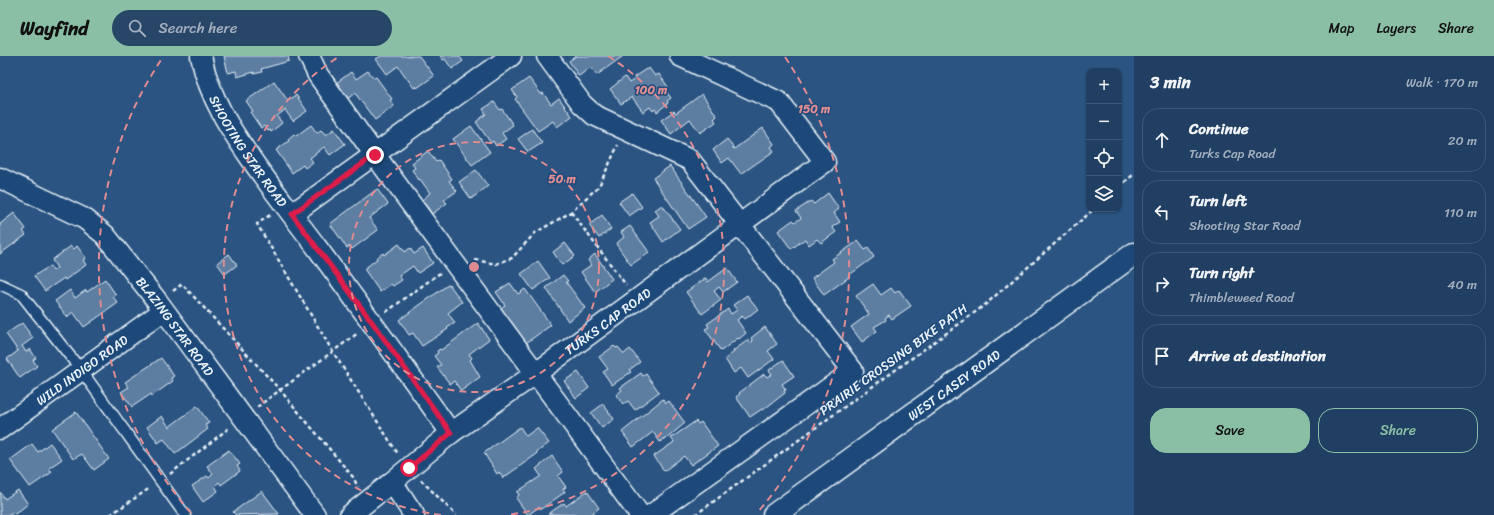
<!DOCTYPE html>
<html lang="en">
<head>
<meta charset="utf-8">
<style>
	body { margin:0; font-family:Sriracha,sans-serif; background:#284668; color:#f1f3f6 }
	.controls { position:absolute; right:12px; top:12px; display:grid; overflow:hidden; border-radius:8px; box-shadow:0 1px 3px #0004 }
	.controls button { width:36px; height:36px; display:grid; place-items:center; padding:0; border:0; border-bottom:1px solid #3d5877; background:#203f62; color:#f1f3f6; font:20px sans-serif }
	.stop { position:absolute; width:12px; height:12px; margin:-9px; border:3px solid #e11d48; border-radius:50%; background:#fff }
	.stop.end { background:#e11d48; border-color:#fff; box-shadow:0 1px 4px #0008 }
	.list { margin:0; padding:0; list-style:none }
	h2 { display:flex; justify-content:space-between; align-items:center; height:52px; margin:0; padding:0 16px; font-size:17px }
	h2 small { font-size:13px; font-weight:400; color:#a2afbe }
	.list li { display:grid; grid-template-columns:26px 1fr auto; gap:12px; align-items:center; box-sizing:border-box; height:64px; margin:0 8px 8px; padding:0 8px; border:1px solid #3d5877; border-radius:16px }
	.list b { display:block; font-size:15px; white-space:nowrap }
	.list p { margin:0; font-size:13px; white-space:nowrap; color:#a2afbe }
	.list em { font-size:13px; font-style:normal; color:#a2afbe }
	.actions { display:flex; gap:8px; padding:12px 16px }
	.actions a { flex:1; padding:9px 0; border:1px solid #8abfa5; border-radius:16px; text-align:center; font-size:14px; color:#8abfa5 }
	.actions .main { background:#8abfa5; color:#111 }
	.icon { flex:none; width:22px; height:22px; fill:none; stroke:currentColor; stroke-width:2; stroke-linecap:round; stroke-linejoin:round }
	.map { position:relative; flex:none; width:1134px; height:459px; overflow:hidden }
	header { display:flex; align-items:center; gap:24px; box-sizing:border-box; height:56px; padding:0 20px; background:#8abfa5; color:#111 }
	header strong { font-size:19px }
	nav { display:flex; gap:22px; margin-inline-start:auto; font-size:14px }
	.search { width:280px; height:36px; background:#284668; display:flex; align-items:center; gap:10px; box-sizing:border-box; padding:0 14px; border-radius:22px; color:#a2afbe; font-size:15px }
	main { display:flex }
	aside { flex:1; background:#203f62 }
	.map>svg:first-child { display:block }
	.building { fill:#5d7da1; stroke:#e8f1f8 }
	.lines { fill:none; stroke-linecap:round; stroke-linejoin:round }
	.service-casing { stroke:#e8f1f8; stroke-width:13 }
	.minor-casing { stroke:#e8f1f8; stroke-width:23 }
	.secondary-casing { stroke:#e8f1f8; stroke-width:25 }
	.path { stroke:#e8f1f8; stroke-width:2.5; stroke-dasharray:4 3; stroke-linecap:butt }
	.service { stroke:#1f4a7a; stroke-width:10 }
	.minor { stroke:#1f4a7a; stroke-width:20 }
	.secondary { stroke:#1f4a7a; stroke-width:22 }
	.route { stroke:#e11d48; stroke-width:5 }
	.ring { fill:none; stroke:#df8c90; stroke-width:2; stroke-dasharray:7 5 }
	.labels { text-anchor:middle; stroke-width:3; stroke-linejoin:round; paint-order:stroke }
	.street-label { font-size:13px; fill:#e8f1f8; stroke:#1f4a7a }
	.centre { fill:#df8c90; stroke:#1f4a7a; stroke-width:2 }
	.ring-label { font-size:12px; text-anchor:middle; font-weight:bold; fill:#df8c90; stroke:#1f4a7a; stroke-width:3; stroke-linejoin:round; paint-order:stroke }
</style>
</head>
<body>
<header>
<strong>Wayfind</strong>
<div class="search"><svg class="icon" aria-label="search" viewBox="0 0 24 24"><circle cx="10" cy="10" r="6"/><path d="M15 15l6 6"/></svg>Search here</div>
<nav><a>Map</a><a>Layers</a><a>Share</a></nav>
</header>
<main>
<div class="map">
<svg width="1134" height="459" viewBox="0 0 1134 459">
	<rect width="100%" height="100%" fill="#2b5482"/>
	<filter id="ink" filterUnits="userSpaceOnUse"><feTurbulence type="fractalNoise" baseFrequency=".025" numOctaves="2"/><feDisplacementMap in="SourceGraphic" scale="8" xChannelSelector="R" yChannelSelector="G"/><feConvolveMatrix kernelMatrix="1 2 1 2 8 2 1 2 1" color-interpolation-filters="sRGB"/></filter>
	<g filter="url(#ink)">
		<path class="building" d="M224 0H288L289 5 261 13 262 16 254 18V16L237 21 236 15 228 17Z
			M381 0H406L407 1 408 0H419L434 20 417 32 416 30 414 32 398 10 387 18 376 3Z
			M440 0H459L463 5 452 13 445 3 443 4Z
			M576 0H623L597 19 591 11 579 20 569 5Z
			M649 12 655 20 659 18 668 31 665 34 671 42 667 45 668 47 657 56 655 53 653 55 650 51 643 56 632 41 621 48 610 33 625 21 629 27 635 23 634 21 646 13 647 14Z
			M368 15 374 22 376 21 392 43 390 44 394 50 375 64 355 37 346 44 335 28 351 16 356 23Z
			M529 22 541 38 543 37 551 48 559 42 572 60 557 71 553 65 538 75 515 43 517 41 512 34Z
			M274 25 288 45 296 39 307 55 293 65 285 54 277 60 282 67 271 76 270 74 268 75 264 70 261 72 250 56 253 55 246 45Z
			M702 38 717 60 714 63 716 66 700 77 690 63 671 78 661 64 674 55 676 57Z
			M494 46 500 54 502 53 513 69 502 77 506 83 496 90 493 85 491 87 476 66 486 58 483 53Z
			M311 69 317 77 321 74 326 79 334 73 345 88 330 99 324 91 310 102 313 106 305 112 303 109 292 117 276 94 289 85 288 83 294 78 296 80Z
			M471 70 490 96 472 109 453 83Z
			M763 72 774 88 771 91 774 95 741 118 729 102 722 107 713 94 727 83 734 93Z
			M532 73 542 87 528 96 518 83Z
			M428 95 436 106 439 104 452 123 449 125 457 135 444 144 447 147 432 158 422 144 430 137 420 123 419 124 412 114 415 112 412 107Z
			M670 110 706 161 688 173 653 122Z
			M476 114 488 130 471 143 459 126Z
			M377 133 388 148 369 162 378 174 352 193 350 190 347 192 330 168Z
			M632 137 642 151 629 160 619 146Z
			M828 137 839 153 834 157 840 166 832 171 836 176 821 187 817 183 809 189 805 183 791 193 778 175 793 164 795 166 801 162 796 155 811 145 814 148Z
			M662 149 680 173 663 186 650 166 659 160 655 154Z
			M14 157 26 173 23 175 26 179 0 198V168Z
			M602 159 611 173 599 182 589 169Z
			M630 170 649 196 631 209 616 188 624 181 621 176Z
			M858 185 865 194 868 192 874 201 848 220 849 221 824 239 812 222 834 206 832 203Z
			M565 187 575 200 562 209 553 196Z
			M399 188 405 196 410 192 414 198 423 192 433 207 418 217 413 210 399 220 402 224 393 230 391 228 380 236 364 213 377 203 376 202 383 197 384 199Z
			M71 190 74 193 77 190 86 202 83 204 86 209 65 224 64 222 45 235 34 220 50 210 53 215 57 212 52 204Z
			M229 198 237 209 225 218 217 207Z
			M595 198 612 223 595 236 581 216 591 209 588 204Z
			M538 205 550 222 533 234 521 218Z
			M727 212 737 226 723 236 719 231 714 235 721 244 702 258 686 236 706 222 708 226Z
			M563 219 568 225 566 226 585 252 568 265 546 232Z
			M105 223 116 239 113 241 118 247 84 271 73 256 67 261 55 245 70 234 75 242 86 234 87 236Z
			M510 227 518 238 525 233 551 269 526 287 501 252 505 249 496 236Z
			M449 228 462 246 448 257 455 267 447 272 448 273 422 290 413 277 409 279 399 264Z
			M873 228 881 239 891 232 895 237 899 234 911 250 892 263 889 259 885 262 886 264 874 271 877 275 862 286 851 271 869 258 856 240Z
			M747 239 758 253 745 263 742 260 737 264 746 277 739 283 738 282 721 295 705 273 709 271 707 268 728 253 731 258 737 254 733 249Z
			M22 267 33 282 22 290 26 296 30 293 36 302 33 304 37 310 20 322 7 303 18 295 6 278Z
			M478 267 489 283 469 298 472 302 470 304 480 321 461 335 454 325 450 328 437 311 441 309 434 300 438 297 437 295 440 293 441 294Z
			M765 271 777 288 768 295 774 303 748 322 741 312 734 317 725 303 734 296 733 295 748 284 750 287 753 285 751 282Z
			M614 290 616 292 618 291 624 298 630 293 640 306 629 314 631 316 612 329 603 316 608 313 599 301Z
			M161 302 174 320 171 322 173 325 152 340 151 338 132 351 121 336 129 331 125 326Z
			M783 304 794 320 782 328 786 334 784 335 785 337 763 354 762 353 750 361 736 341 740 338 739 337 764 318 767 321 772 318 769 314Z
			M578 316 589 332 576 342 564 325Z
			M641 317 643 320 646 318 659 336 635 354 628 345 623 348 616 339 622 334 620 332Z
			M663 343 666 347 669 345 685 367 666 383 665 382 660 386 653 376 633 391 622 376Z
			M603 348 614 363 602 372 591 357Z
			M197 350 209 367 205 369 208 373 175 398 164 383 158 387 147 371 162 360 169 371Z
			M76 356 109 403 94 414 82 398 73 403 52 373Z
			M696 365 698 368 701 366 718 390 691 409 684 400 664 415 654 400 674 386 671 382Z
			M520 371 526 380 537 372 549 387 536 397 537 398 503 422 499 416 497 418 484 397Z
			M50 387 62 403 49 412 52 416 30 431 10 404 32 388 38 396Z
			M229 394 240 408 237 410 240 415 221 429 219 426 215 430 218 435 203 446 192 430 207 420 209 422 213 418 207 410Z
			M552 400 563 416 558 420 566 431 563 433 565 436 541 453 539 451 528 459 516 442 519 439 517 436 541 420 536 413Z
			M18 434 28 448 15 458 14 456 10 459H0V436L5 443Z
			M262 435 279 458 236 459 233 456Z
			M587 435 599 452 590 459 548 458 564 447 566 450Z"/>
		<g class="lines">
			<g class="service-casing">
				<path id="service" d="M0 228 21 238 81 314 185 459"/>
			</g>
			<g class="minor-casing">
				<g id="minor">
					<path id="s1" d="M201 0C209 42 232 76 256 110 276 138 297 165 318 193 363 254 407 315 451 377"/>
					<path d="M309 0 318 19 375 99 640 459"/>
					<path d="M547 0 582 48 594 59 690 104 853 315 651 459"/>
					<path id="s2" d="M0 122 85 163 105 179 158 246 315 459"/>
					<path d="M292 158 511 0"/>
					<path id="s3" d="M0 373 163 255"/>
					<path id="s4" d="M392 426 451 377 535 318 825 106 779 46 680 0"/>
					<path d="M350 459 392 426 414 459"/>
				</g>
			</g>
			<g class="secondary-casing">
				<g id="secondary">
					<path id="s5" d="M774 459 1134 198"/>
				</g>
			</g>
			<path class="path" d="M1119 131 1134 118
				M571 156 626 229
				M270 159 257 168 333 296 398 398
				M475 204 496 208 512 202 535 177 571 156 599 130 618 89
				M173 235 182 228 280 334 353 421 358 431
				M386 256 440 217
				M257 351 358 277
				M170 418 229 372
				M421 424 456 459
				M110 459 150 432
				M695 459 966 263 986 248 1094 153"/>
			<use href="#service" class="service"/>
			<use href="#minor" class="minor"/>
			<use href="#secondary" class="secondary"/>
		</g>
	</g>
	<g class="lines" filter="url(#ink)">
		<path class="route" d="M375 99 292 158 372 266 451 377 409 412"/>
	</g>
	<g class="ring">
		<circle cx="474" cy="211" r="125"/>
		<path d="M441 459A250 250 0 0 1 340 0M608 0A250 250 0 0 1 507 459"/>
		<path d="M191 457A375 375 0 0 1 163 1M785 1A375 375 0 0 1 757 457"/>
	</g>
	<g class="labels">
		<g class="street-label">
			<text dy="5" stroke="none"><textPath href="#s1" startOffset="107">SHOOTING STAR ROAD</textPath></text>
			<text dy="5" stroke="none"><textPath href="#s4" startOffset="269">TURKS CAP ROAD</textPath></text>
			<text dy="5" stroke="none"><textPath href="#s2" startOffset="235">BLAZING STAR ROAD</textPath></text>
			<text transform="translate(893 303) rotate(-36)" y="5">PRAIRIE CROSSING BIKE PATH</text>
			<text dy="5" stroke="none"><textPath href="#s3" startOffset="101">WILD INDIGO ROAD</textPath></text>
			<text dy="5" stroke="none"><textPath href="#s5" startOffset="222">WEST CASEY ROAD</textPath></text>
		</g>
	</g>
	<circle cx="474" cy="211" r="6" class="centre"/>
	<g class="ring-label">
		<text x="651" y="38">100 m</text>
		<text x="814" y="57">150 m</text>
		<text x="562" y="127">50 m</text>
	</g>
</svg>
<div class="controls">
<button>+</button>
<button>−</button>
<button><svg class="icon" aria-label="locate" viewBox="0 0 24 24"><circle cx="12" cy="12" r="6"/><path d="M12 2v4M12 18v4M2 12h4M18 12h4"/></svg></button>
<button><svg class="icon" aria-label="layers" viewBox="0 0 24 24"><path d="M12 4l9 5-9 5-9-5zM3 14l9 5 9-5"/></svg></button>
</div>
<div class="stop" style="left:409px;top:412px"></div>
<div class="stop end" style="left:375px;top:99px"></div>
</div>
<aside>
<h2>3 min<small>Walk · 170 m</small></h2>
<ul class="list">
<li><svg class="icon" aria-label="ahead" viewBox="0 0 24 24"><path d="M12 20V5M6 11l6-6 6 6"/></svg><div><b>Continue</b><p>Turks Cap Road</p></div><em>20 m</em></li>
<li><svg class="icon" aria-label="left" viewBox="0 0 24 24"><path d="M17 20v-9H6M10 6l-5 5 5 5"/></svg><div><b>Turn left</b><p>Shooting Star Road</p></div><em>110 m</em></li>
<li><svg class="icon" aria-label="right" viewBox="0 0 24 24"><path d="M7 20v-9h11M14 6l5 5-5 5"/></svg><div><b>Turn right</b><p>Thimbleweed Road</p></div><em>40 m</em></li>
<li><svg class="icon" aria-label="arrive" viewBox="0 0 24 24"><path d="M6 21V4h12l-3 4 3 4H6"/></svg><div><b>Arrive at destination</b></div></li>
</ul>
<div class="actions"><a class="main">Save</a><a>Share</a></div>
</aside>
</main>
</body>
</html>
